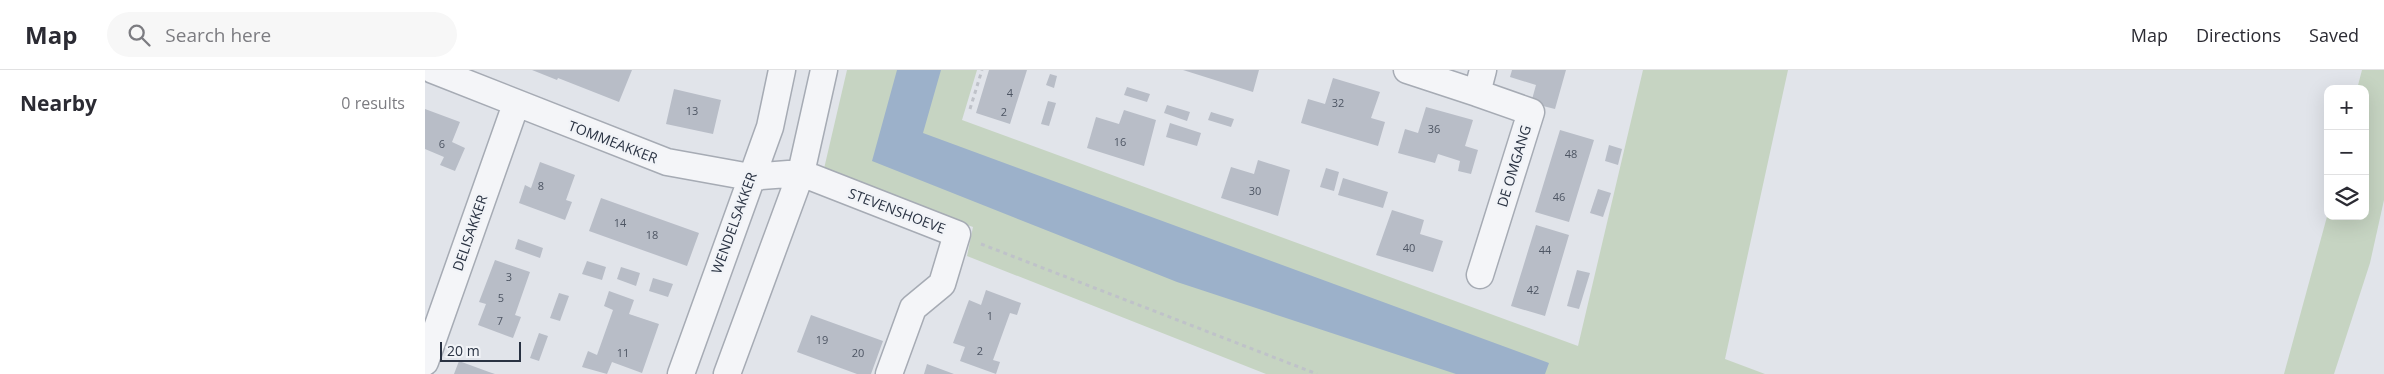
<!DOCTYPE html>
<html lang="en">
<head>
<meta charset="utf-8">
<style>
	body { margin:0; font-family:"Open Sans",sans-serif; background:#f7f7f7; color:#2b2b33 }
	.controls { position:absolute; right:15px; top:15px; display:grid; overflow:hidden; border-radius:10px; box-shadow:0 5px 20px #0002 }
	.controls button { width:45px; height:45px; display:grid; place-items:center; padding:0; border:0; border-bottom:1px solid #e1e1e2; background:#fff; color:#2b2b33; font:25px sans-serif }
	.scale { position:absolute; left:15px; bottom:12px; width:81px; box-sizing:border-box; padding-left:5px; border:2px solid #293242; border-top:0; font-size:14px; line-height:18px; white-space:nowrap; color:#293242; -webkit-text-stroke:4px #f1f3f7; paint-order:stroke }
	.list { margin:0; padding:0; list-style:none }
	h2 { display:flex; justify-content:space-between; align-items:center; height:65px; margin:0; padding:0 20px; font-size:21px }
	h2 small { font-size:16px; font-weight:400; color:#7c7c81 }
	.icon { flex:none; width:28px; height:28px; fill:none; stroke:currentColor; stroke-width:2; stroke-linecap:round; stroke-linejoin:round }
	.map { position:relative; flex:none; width:1959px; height:304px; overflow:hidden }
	header { display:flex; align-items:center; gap:30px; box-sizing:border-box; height:70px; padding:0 25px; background:#fff; border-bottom:1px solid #e1e1e2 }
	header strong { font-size:24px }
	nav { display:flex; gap:28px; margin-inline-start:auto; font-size:18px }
	.search { width:350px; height:45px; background:#f7f7f7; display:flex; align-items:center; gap:12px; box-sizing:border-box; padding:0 18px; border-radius:28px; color:#7c7c81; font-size:19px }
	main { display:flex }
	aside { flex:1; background:#fff }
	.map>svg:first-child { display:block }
	.green { fill:#c6d4c2 }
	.water { fill:#9cb1ca }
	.building { fill:#b8bdc7 }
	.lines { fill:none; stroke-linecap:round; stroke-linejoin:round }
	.minor-casing { stroke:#a6abb4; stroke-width:29 }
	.path { stroke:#bfc2c9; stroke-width:3; stroke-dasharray:4 4; stroke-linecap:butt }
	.minor { stroke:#f4f5f8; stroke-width:26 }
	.labels { text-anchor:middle; stroke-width:5; stroke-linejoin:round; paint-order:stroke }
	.number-label { font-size:11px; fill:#4d5563 }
	.street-label { font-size:14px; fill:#293242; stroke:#f1f3f7 }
</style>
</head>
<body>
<header>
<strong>Map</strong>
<div class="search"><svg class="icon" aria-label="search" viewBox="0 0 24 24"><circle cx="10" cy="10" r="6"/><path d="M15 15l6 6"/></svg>Search here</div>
<nav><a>Map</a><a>Directions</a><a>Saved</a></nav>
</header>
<main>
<aside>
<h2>Nearby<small>0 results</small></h2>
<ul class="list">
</ul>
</aside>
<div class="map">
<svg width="1959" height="304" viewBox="0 0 1959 304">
	<rect width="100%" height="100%" fill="#e1e4ea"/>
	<path class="green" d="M422 0H552L537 50 1153 276 1218 0H1363L1300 289 1340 304H841L542 186 548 157 398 103Z
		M1937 0H1959V130L1945 193 1909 304H1859L1903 143V146H1940V19H1932Z"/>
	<path class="water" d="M472 0H516L498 63 1124 293 1120 304H1031L752 212 447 91Z"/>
	<path class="building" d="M107 0H207L194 32 133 8 132 10Z
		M564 0H602L585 54 551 43Z
		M758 0H834L828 22Z
		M1087 0H1141L1130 39 1106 33 1111 15 1085 7Z
		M625 4 632 6 629 18 621 15Z
		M908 8 955 22 946 48 960 52 953 76 876 53 883 29 900 34Z
		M702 17 725 24 722 32 699 25Z
		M249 19 296 30 288 64 241 54Z
		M623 31 631 33 624 56 616 54Z
		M742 35 765 42 762 51 739 43Z
		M1001 37 1048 50 1040 76 1053 80 1046 104 1033 101 1035 91 1013 84 1010 93 973 83 980 59 993 63Z
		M0 39 35 52 27 72 40 78 30 101 15 95 19 87 0 79Z
		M699 40 731 50 719 96 662 78 671 47 694 54Z
		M786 42 809 49 806 57 783 50Z
		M745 53 776 63 772 76 741 67Z
		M1135 60 1169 70 1144 152 1110 142Z
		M1184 75 1197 79 1193 95 1180 91Z
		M833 90 865 100 853 146 796 128 806 97 829 104Z
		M115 92 150 105 141 130 147 132 140 150 94 133 100 115 106 118Z
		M901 98 914 102 909 121 895 117Z
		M918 108 963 122 958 138 913 125Z
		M1173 119 1186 123 1178 147 1165 143Z
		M176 128 274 163 262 196 164 161Z
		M967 140 999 150 995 164 1018 171 1008 202 951 185Z
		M1111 155 1144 165 1120 246 1086 236Z
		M93 169 118 178 115 188 90 179Z
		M70 190 105 202 90 245 96 247 88 268 53 255 61 234 54 232Z
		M162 191 181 197 177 210 157 204Z
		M196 197 215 203 211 216 192 209Z
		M1152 200 1165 203 1154 239 1142 236Z
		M228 208 248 214 243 227 224 221Z
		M561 220 596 233 592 245 585 243 568 290 575 292 571 304 535 291 540 277 528 273 544 230 556 235Z
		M184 221 209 230 204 244 234 254 217 303 187 292 182 304 157 297 163 281 172 285 188 240 179 236Z
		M134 223 144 226 135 251 125 248Z
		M386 245 458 271 446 304H432L372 282Z
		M114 263 123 266 114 291 105 288Z
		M34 291 64 302 70 304H29Z
		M502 294 529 304H499Z"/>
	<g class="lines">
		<g class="minor-casing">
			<path id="minor" d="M8 0 242 92 325 107 376 103 532 164 517 214 488 238 464 304
				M982 0 1052 23 1058 0
				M1052 23 1106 42 1055 205
				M0 292 91 34
				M256 304 345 57 357 0
				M302 304 376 103 399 0"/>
		</g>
		<path class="path" d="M545 39 557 0
			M556 174 892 304"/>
		<use href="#minor" class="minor"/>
	</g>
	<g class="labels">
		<g class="number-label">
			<text x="585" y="27">4</text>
			<text x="913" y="37">32</text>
			<text x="267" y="45">13</text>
			<text x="579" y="46">2</text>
			<text x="1009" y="63">36</text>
			<text x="695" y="76">16</text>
			<text x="17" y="78">6</text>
			<text x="1146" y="88">48</text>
			<text x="116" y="120">8</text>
			<text x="830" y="125">30</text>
			<text x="1134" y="131">46</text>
			<text x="195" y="157">14</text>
			<text x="227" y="169">18</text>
			<text x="984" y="182">40</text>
			<text x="1120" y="184">44</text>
			<text x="84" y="211">3</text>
			<text x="1108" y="224">42</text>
			<text x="76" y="232">5</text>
			<text x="565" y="250">1</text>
			<text x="75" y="255">7</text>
			<text x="397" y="274">19</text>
			<text x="555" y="285">2</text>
			<text x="198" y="287">11</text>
			<text x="433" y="287">20</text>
		</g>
		<g class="street-label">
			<text transform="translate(188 72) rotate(21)" y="5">TOMMEAKKER</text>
			<text transform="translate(1089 96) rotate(-73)" y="5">DE OMGANG</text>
			<text transform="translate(472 141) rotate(21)" y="5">STEVENSHOEVE</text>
			<text transform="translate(309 153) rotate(-70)" y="5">WENDELSAKKER</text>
			<text transform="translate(45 163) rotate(-71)" y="5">DELISAKKER</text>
		</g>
	</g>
</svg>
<div class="controls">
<button>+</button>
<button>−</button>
<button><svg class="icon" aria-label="layers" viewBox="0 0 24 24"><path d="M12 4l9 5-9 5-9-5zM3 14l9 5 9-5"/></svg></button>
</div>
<div class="scale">20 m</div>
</div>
</main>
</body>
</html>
